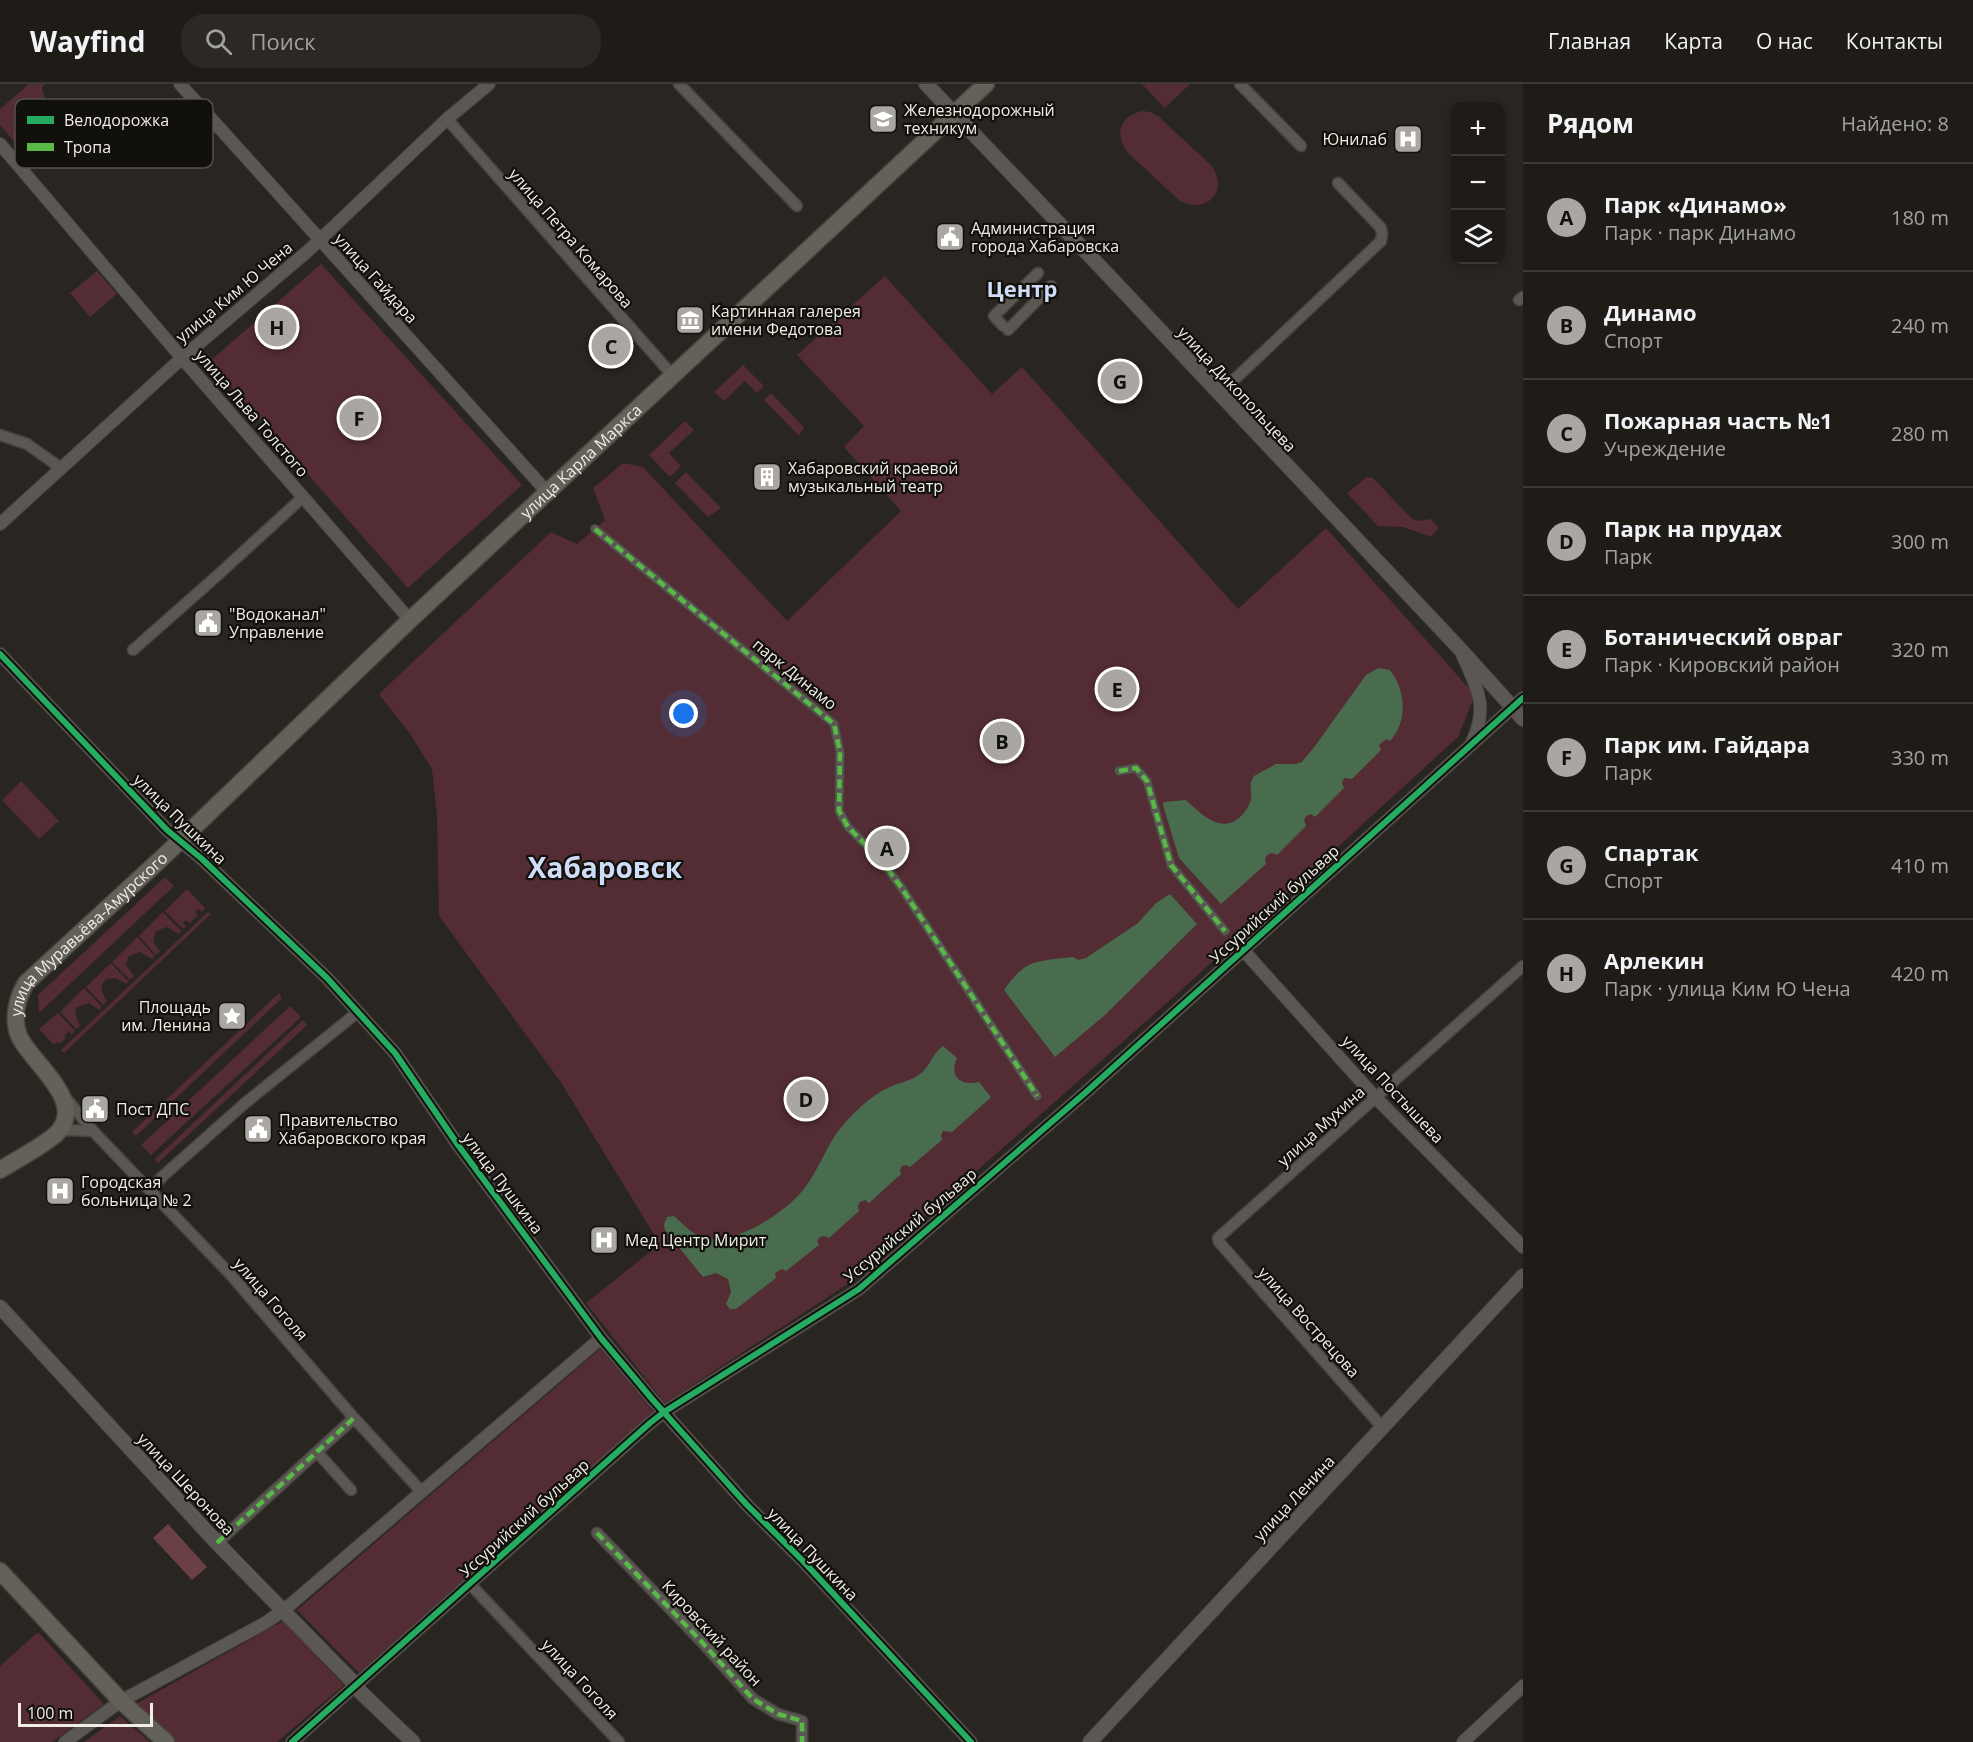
<!DOCTYPE html>
<html lang="ru">
<head>
<meta charset="utf-8">
<style>
	body { margin:0; font-family:"Open Sans",sans-serif; background:#2c2925; color:#f1f3f6 }
	.controls { position:absolute; right:18px; top:18px; display:grid; overflow:hidden; border-radius:12px; box-shadow:0 3px 9px #0003 }
	.controls button { width:54px; height:54px; display:grid; place-items:center; padding:0; border:0; border-bottom:2px solid #3c3a37; background:#1f1c18; color:#f1f3f6; font:30px sans-serif }
	.scale { position:absolute; left:18px; bottom:15px; width:135px; box-sizing:border-box; padding-left:6px; border:3px solid #f0ece6; border-top:0; font-size:16px; line-height:21px; white-space:nowrap; color:#f0ece6; -webkit-text-stroke:4px #12100b; paint-order:stroke }
	.you { position:absolute; left:684px; top:630px; width:21px; height:21px; margin:-15px; border:4px solid #fff; border-radius:50%; background:#1a73e8; box-shadow:0 0 0 9px #1a73e833 }
	.badge { display:grid; place-items:center; width:39px; height:39px; border-radius:50%; background:#aaa6a1; color:#111; font-size:20px; font-weight:700 }
	.pin { position:absolute; translate:-50% -50%; border:3px solid #fff; box-shadow:0 2px 6px #0006 }
	.list { margin:0; padding:0; list-style:none }
	h2 { display:flex; justify-content:space-between; align-items:center; height:78px; margin:0; padding:0 24px; font-size:26px }
	h2 small { font-size:20px; font-weight:400; color:#a1a1a2 }
	.list li { display:grid; grid-template-columns:39px 1fr auto; gap:18px; align-items:center; box-sizing:border-box; height:108px; padding:0 24px; border-top:2px solid #3c3a37 }
	.list b { display:block; font-size:22px; white-space:nowrap }
	.list p { margin:0; font-size:20px; white-space:nowrap; color:#a1a1a2 }
	.list em { font-size:20px; font-style:normal; color:#a1a1a2 }
	.icon { flex:none; width:33px; height:33px; fill:none; stroke:currentColor; stroke-width:2; stroke-linecap:round; stroke-linejoin:round }
	.map { position:relative; flex:none; width:1523px; height:1658px; overflow:hidden }
	header { display:flex; align-items:center; gap:36px; box-sizing:border-box; height:84px; padding:0 30px; background:#1f1c18; border-bottom:2px solid #3c3a37 }
	header strong { font-size:28px }
	nav { display:flex; gap:33px; margin-inline-start:auto; font-size:21px }
	.search { width:420px; height:54px; background:#2c2925; display:flex; align-items:center; gap:15px; box-sizing:border-box; padding:0 21px; border-radius:24px; color:#a1a1a2; font-size:22px }
	main { display:flex }
	aside { flex:1; background:#1f1c18 }
	.map>svg:first-child { display:block }
	.green { fill:#532d33 }
	.forest { fill:#6a3f45 }
	.water { fill:#486c4d }
	.lines { fill:none; stroke-linecap:round; stroke-linejoin:round }
	.pedestrian-casing { stroke:#46423e; stroke-width:10 }
	.minor-casing { stroke:#46423e; stroke-width:13 }
	.tertiary-casing { stroke:#46423e; stroke-width:14 }
	.secondary-casing { stroke:#46423e; stroke-width:16 }
	.primary-casing { stroke:#46423e; stroke-width:19 }
	.pedestrian { stroke:#5b5854; stroke-width:8 }
	.minor { stroke:#5b5854; stroke-width:10 }
	.tertiary { stroke:#5b5854; stroke-width:12 }
	.secondary { stroke:#5b5854; stroke-width:14 }
	.primary { stroke:#646159; stroke-width:16 }
	.tram { stroke:#605c58; stroke-width:1.5 }
	.quiet { stroke:#58b947; stroke-width:4.5; stroke-dasharray:9 4.5; stroke-linecap:butt }
	.cycleway-casing { stroke:#12100b; stroke-width:10 }
	.cycleway { stroke:#26ab63; stroke-width:6 }
	.labels { text-anchor:middle; stroke-width:4.5; stroke-linejoin:round; paint-order:stroke }
	.poi-label { font-size:16px; fill:#f0ece6; stroke:#12100b; text-anchor:start }
	.street-label { font-size:16px; fill:#f0ece6; stroke:#12100b }
	.district-label { font-size:22px; font-weight:bold; fill:#cfdcf7; stroke:#12100b }
	.town-label { font-size:28px; font-weight:bold; fill:#cfdcf7; stroke:#12100b }
	.key { fill:#12100b; stroke:#55524d; stroke-width:1.5 }
	.key-label { font-size:16px; fill:#f0ece6 }
</style>
</head>
<body>
<header>
<strong>Wayfind</strong>
<div class="search"><svg class="icon" aria-label="search" viewBox="0 0 24 24"><circle cx="10" cy="10" r="6"/><path d="M15 15l6 6"/></svg>Поиск</div>
<nav><a>Главная</a><a>Карта</a><a>О нас</a><a>Контакты</a></nav>
</header>
<main>
<div class="map">
<svg width="1523" height="1658" viewBox="0 0 1523 1658">
	<rect width="100%" height="100%" fill="#292520"/>
	<path class="green" d="M29 0H45L42 3C43 13 52 26 52 29 52 39 26 57 19 63L0 41V25Z
		M1142 0H1190L1165 24Z
		M1142 27 1151 28 1159 33 1211 81C1230 107 1206 132 1179 116L1127 68C1114 50 1120 32 1142 27Z
		M321 180 522 401 408 504 209 278Z
		M97 187 117 210 90 233 70 209Z
		M885 192 992 310 1022 283 1238 525 1326 444 1475 611 1458 653 1178 909 851 1198 665 1319 586 1219 660 1160 560 997 439 832 437 732 432 685 410 650 379 610 551 448 577 460 605 436 593 404 623 379 643 383 787 537 901 427 844 363 864 342 797 271Z
		M743 281 764 302 757 309 745 297 724 317 714 308Z
		M771 309 804 343 799 352 764 316Z
		M685 337 694 346 669 369 681 382 670 393 649 371Z
		M686 388 721 424 708 433 675 399Z
		M1367 393 1373 394 1412 435 1419 437 1431 435 1439 444 1431 453 1403 443 1378 442 1347 409Z
		M21 697 59 737 39 755 2 716Z
		M165 793 174 802 39 929 38 911Z
		M187 805 205 824 202 828 198 825 195 828 198 831 190 839 186 836 183 839 186 842 183 845 165 827Z
		M163 828 181 847 179 850 167 843 156 847 153 858 160 867 156 871 139 852Z
		M208 828 211 830 64 969 61 966Z
		M137 853 155 872 152 875 140 868 129 872 126 881 134 892 130 896 112 878Z
		M111 879 129 898 126 900 116 894 106 895C98 903 102 909 107 917L103 921 86 903Z
		M84 904 102 923 99 926 89 919 77 923 75 929 80 942 76 945 60 928Z
		M279 909 282 914 136 1052 132 1048Z
		M290 922 301 933 151 1071 141 1061Z
		M58 929 75 947 72 950 69 947 64 952 66 954 60 960 57 958 54 961 39 945Z
		M303 936 307 941 158 1079 155 1075Z
		M601 1264 653 1328 359 1589 297 1526Z
		M283 1537 344 1601 277 1658H176L136 1620Z
		M38 1548 104 1620 52 1658H0V1582Z
		M120 1632 150 1658H84Z"/>
	<path class="forest" d="M168 1440 207 1483 192 1496 153 1454Z"/>
	<path class="water" d="M1378 584 1390 586C1406 607 1408 637 1390 657L1386 655 1379 661 1381 666 1352 695 1344 694 1342 699 1344 704 1315 733 1311 730 1306 732 1304 736 1306 742 1277 771C1272 768 1269 769 1265 774L1266 780 1221 820 1179 774 1163 721 1164 718 1186 716C1201 730 1222 752 1242 731 1246 727 1250 720 1251 715 1252 706 1248 700 1254 692L1276 680H1296L1302 678 1315 662 1366 591Z
		M1170 810 1197 840 1105 931 1055 973 1004 906C1025 875 1038 877 1073 873L1078 876 1086 874 1138 839 1156 819Z
		M943 962 957 974C948 993 962 1002 979 998L991 1013 988 1016 952 1048 943 1047 941 1051 942 1056 910 1083 906 1081 902 1082 900 1086 901 1090 869 1119 865 1116 860 1118 858 1122 859 1127 829 1154 825 1152 820 1153 817 1157 819 1161 786 1187 782 1185 775 1189 776 1194 736 1225H730L726 1220 731 1208 728 1195 716 1189 703 1193 665 1146 664 1140 667 1133 674 1132C681 1138 690 1148 699 1152 729 1166 785 1129 803 1106 820 1085 826 1060 844 1040 857 1025 872 1011 890 1003 900 998 912 997 920 990 930 983 933 968 943 962Z"/>
	<g class="lines">
		<g class="pedestrian-casing">
			<path id="pedestrian" d="M595 445 834 640 840 668 839 727 848 743 882 777 901 803 1037 1012
				M1119 687 1136 684 1147 697 1171 781 1225 847"/>
		</g>
		<g class="minor-casing">
			<path id="minor" d="M679 0 797 122
				M1240 0 1301 62
				M447 35 674 293
				M1519 216 1523 213
				M1003 242 994 232 1038 189
				M1008 246 1051 202
				M1219 310 1381 157 1382 150 1381 144 1338 99
				M0 351 27 360 61 384
				M133 566 219 490 303 413
				M64 1012 93 1047 230 1190 354 1334 421 1407
				M56 1051 66 1046 93 1047
				M151 1105 163 1092 244 1020 358 928
				M1382 1343 1219 1158 1218 1154 1523 882
				M317 1368 351 1406
				M597 1449 701 1557 753 1615 778 1630 802 1637V1658
				M217 1459 354 1334
				M470 1500 619 1658"/>
		</g>
		<g class="tertiary-casing">
			<path id="tertiary" d="M180 0 548 409
				M0 60 182 274 410 536
				M0 440 182 274 309 166 447 35 489 0
				M0 570 167 746 202 775 327 894 395 969 458 1061 601 1254 652 1315 747 1421 804 1478 971 1658
				M1462 570C1477 605 1489 621 1472 658
				M1243 866 1375 1013 1523 1163
				M65 1658 121 1617 265 1539 284 1526 601 1254
				M292 1658 650 1339 664 1328 859 1205 1085 1009 1523 614
				M1463 1658 1523 1602"/>
		</g>
		<g class="secondary-casing">
			<path id="secondary" d="M926 0 1109 192 1459 564 1523 635
				M0 1223 217 1459 351 1596 355 1603 413 1658
				M1090 1658 1523 1192"/>
		</g>
		<g class="primary-casing">
			<g id="primary">
				<path id="s1" d="M0 1086C16 1076 41 1063 55 1051 90 1019 31 979 19 952 12 935 17 914 26 899L164 772 410 536 986 0"/>
				<path d="M0 1487 121 1617 166 1658"/>
			</g>
		</g>
		<use href="#pedestrian" class="pedestrian"/>
		<use href="#minor" class="minor"/>
		<use href="#tertiary" class="tertiary"/>
		<use href="#secondary" class="secondary"/>
		<use href="#primary" class="primary"/>
		<path class="tram" d="M0 1218 289 1526 419 1658"/>
		<path class="quiet" d="M595 445 834 640 840 668 839 727 848 743 882 777 901 803 1037 1012
			M1119 687 1136 684 1147 697 1171 781 1225 847
			M597 1449 701 1557 753 1615 778 1630 802 1637V1658
			M217 1459 354 1334"/>
		<g class="cycleway-casing">
			<path id="cycleway" d="M0 570 167 746 202 775 327 894 395 969 458 1061 601 1254 652 1315 747 1421 804 1478 971 1658
				M292 1658 650 1339 664 1328 859 1205 1085 1009 1523 614"/>
		</g>
		<use href="#cycleway" class="cycleway"/>
	</g>
	<defs>
		<g id="university-square" transform="scale(1.5)"><rect x="-9" y="-9" width="18" height="18" rx="4" fill="#aaa6a1" stroke="#12100b"/><path d="M0-5L7-2L0 1L-7-2ZM-4 1L0 2.5L4 1V4Q0 6-4 4Z" fill="#fff"/></g>
		<g id="hospital-square" transform="scale(1.5)"><rect x="-9" y="-9" width="18" height="18" rx="4" fill="#aaa6a1" stroke="#12100b"/><path d="M-5-5h3v3.5h4V-5h3V5h-3V1.5h-4V5h-3Z" fill="#fff"/></g>
		<g id="civic-square" transform="scale(1.5)"><rect x="-9" y="-9" width="18" height="18" rx="4" fill="#aaa6a1" stroke="#12100b"/><path d="M-.6-6.5H3V-4.5H.6V-3L4-1V1h2V6H-6V1h2V-1L-.6-3ZM-1.2 2.5V6h2.4V2.5Z" fill="#fff"/></g>
		<g id="museum-square" transform="scale(1.5)"><rect x="-9" y="-9" width="18" height="18" rx="4" fill="#aaa6a1" stroke="#12100b"/><path d="M0-6L6-3V-2H-6V-3ZM-5-1h2V3h-2ZM-1-1h2V3h-2ZM3-1h2V3H3ZM-6 4H6V6H-6Z" fill="#fff"/></g>
		<g id="building-square" transform="scale(1.5)"><rect x="-9" y="-9" width="18" height="18" rx="4" fill="#aaa6a1" stroke="#12100b"/><path d="M-4-6H4V6H1V3H-1V6H-4ZM-2.5-4.3h1.7v1.8h-1.7ZM.8-4.3h1.7v1.8H.8ZM-2.5-1h1.7V.8h-1.7ZM.8-1h1.7V.8H.8Z" fill="#fff"/></g>
		<g id="sight-square" transform="scale(1.5)"><rect x="-9" y="-9" width="18" height="18" rx="4" fill="#aaa6a1" stroke="#12100b"/><path d="M0-6L1.8-2.2L6-1.7L2.9 1.2L3.7 5.4L0 3.3L-3.7 5.4L-2.9 1.2L-6-1.7L-1.8-2.2Z" fill="#fff"/></g>
	</defs>
	<g fill-rule="evenodd">
		<use href="#university-square" x="883" y="35"/>
		<use href="#hospital-square" x="1408" y="55"/>
		<use href="#civic-square" x="950" y="153"/>
		<use href="#museum-square" x="690" y="236"/>
		<use href="#building-square" x="767" y="393"/>
		<use href="#civic-square" x="208" y="539"/>
		<use href="#sight-square" x="232" y="932"/>
		<use href="#civic-square" x="95" y="1025"/>
		<use href="#civic-square" x="258" y="1045"/>
		<use href="#hospital-square" x="60" y="1107"/>
		<use href="#hospital-square" x="604" y="1156"/>
	</g>
	<g class="labels">
		<g class="poi-label">
			<text x="904" y="32">Железнодорожный<tspan x="904" dy="18">техникум</tspan></text>
			<text x="1387" y="61" text-anchor="end">Юнилаб</text>
			<text x="971" y="150">Администрация<tspan x="971" dy="18">города Хабаровска</tspan></text>
			<text x="711" y="233">Картинная галерея<tspan x="711" dy="18">имени Федотова</tspan></text>
			<text x="788" y="390">Хабаровский краевой<tspan x="788" dy="18">музыкальный театр</tspan></text>
			<text x="229" y="536">"Водоканал"<tspan x="229" dy="18">Управление</tspan></text>
			<text x="211" y="929" text-anchor="end">Площадь<tspan x="211" dy="18">им. Ленина</tspan></text>
			<text x="116" y="1031">Пост ДПС</text>
			<text x="279" y="1042">Правительство<tspan x="279" dy="18">Хабаровского края</tspan></text>
			<text x="81" y="1104">Городская<tspan x="81" dy="18">больница № 2</tspan></text>
			<text x="625" y="1162">Мед Центр Мирит</text>
		</g>
		<g class="street-label">
			<text transform="translate(571 154) rotate(49)" y="6">улица Петра Комарова</text>
			<text transform="translate(376 194) rotate(48)" y="6">улица Гайдара</text>
			<text transform="translate(234 208) rotate(-40)" y="6">улица Ким Ю Чена</text>
			<text transform="translate(1237 305) rotate(47)" y="6">улица Дикопольцева</text>
			<text transform="translate(252 329) rotate(49)" y="6">улица Льва Толстого</text>
			<text dy="6" stroke="none"><textPath href="#s1" startOffset="999">улица Карла Маркса</textPath></text>
			<text transform="translate(795 590) rotate(39)" y="6">парк Динамо</text>
			<text transform="translate(180 735) rotate(44)" y="6">улица Пушкина</text>
			<text transform="translate(1274 820) rotate(-42)" y="6">Уссурийский бульвар</text>
			<text dy="6" stroke="none"><textPath href="#s1" startOffset="314">улица Муравьёва-Амурского</textPath></text>
			<text transform="translate(1393 1005) rotate(47)" y="6">улица Постышева</text>
			<text transform="translate(1321 1042) rotate(-42)" y="6">улица Мухина</text>
			<text transform="translate(503 1099) rotate(53)" y="6">улица Пушкина</text>
			<text transform="translate(910 1141) rotate(-40)" y="6">Уссурийский бульвар</text>
			<text transform="translate(271 1215) rotate(49)" y="6">улица Гоголя</text>
			<text transform="translate(1309 1238) rotate(48)" y="6">улица Вострецова</text>
			<text transform="translate(186 1400) rotate(47)" y="6">улица Шеронова</text>
			<text transform="translate(1294 1414) rotate(-47)" y="6">улица Ленина</text>
			<text transform="translate(524 1434) rotate(-42)" y="6">Уссурийский бульвар</text>
			<text transform="translate(813 1470) rotate(46)" y="6">улица Пушкина</text>
			<text transform="translate(712 1549) rotate(47)" y="6">Кировский район</text>
			<text transform="translate(580 1595) rotate(47)" y="6">улица Гоголя</text>
		</g>
		<g class="district-label">
			<text x="1022" y="213">Центр</text>
		</g>
		<g class="town-label">
			<text x="605" y="794">Хабаровск</text>
		</g>
	</g>
	<rect x="15" y="15" width="198" height="69" rx="9" class="key"/>
	<rect x="27" y="32" width="27" height="8" fill="#26ab63"/>
	<rect x="27" y="59" width="27" height="8" fill="#58b947"/>
	<g class="key-label">
		<text x="64" y="42">Велодорожка</text>
		<text x="64" y="69">Тропа</text>
	</g>
</svg>
<div class="controls">
<button>+</button>
<button>−</button>
<button><svg class="icon" aria-label="layers" viewBox="0 0 24 24"><path d="M12 4l9 5-9 5-9-5zM3 14l9 5 9-5"/></svg></button>
</div>
<div class="scale">100 m</div>
<div class="you"></div>
<div class="pin badge" style="left:887px;top:764px">A</div>
<div class="pin badge" style="left:1002px;top:657px">B</div>
<div class="pin badge" style="left:611px;top:262px">C</div>
<div class="pin badge" style="left:806px;top:1015px">D</div>
<div class="pin badge" style="left:1117px;top:605px">E</div>
<div class="pin badge" style="left:359px;top:334px">F</div>
<div class="pin badge" style="left:1120px;top:297px">G</div>
<div class="pin badge" style="left:277px;top:243px">H</div>
</div>
<aside>
<h2>Рядом<small>Найдено: 8</small></h2>
<ul class="list">
<li><span class="badge">A</span><div><b>Парк «Динамо»</b><p>Парк · парк Динамо</p></div><em>180 m</em></li>
<li><span class="badge">B</span><div><b>Динамо</b><p>Спорт</p></div><em>240 m</em></li>
<li><span class="badge">C</span><div><b>Пожарная часть №1</b><p>Учреждение</p></div><em>280 m</em></li>
<li><span class="badge">D</span><div><b>Парк на прудах</b><p>Парк</p></div><em>300 m</em></li>
<li><span class="badge">E</span><div><b>Ботанический овраг</b><p>Парк · Кировский район</p></div><em>320 m</em></li>
<li><span class="badge">F</span><div><b>Парк им. Гайдара</b><p>Парк</p></div><em>330 m</em></li>
<li><span class="badge">G</span><div><b>Спартак</b><p>Спорт</p></div><em>410 m</em></li>
<li><span class="badge">H</span><div><b>Арлекин</b><p>Парк · улица Ким Ю Чена</p></div><em>420 m</em></li>
</ul>
</aside>
</main>
</body>
</html>
